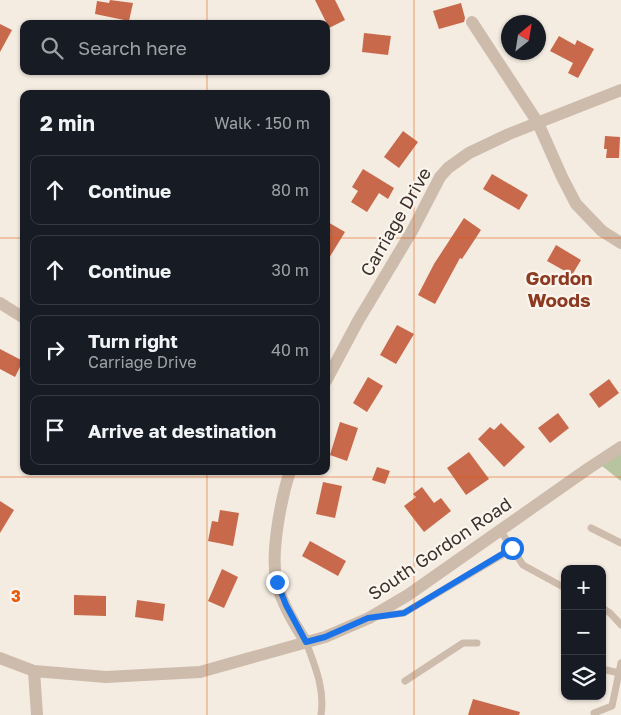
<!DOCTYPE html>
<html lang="en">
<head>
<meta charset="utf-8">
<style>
	body { margin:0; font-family:"Golos Text",sans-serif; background:#242831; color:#f1f3f6 }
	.controls { position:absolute; right:15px; bottom:15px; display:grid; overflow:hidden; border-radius:10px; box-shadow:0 1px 4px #0004 }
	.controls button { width:45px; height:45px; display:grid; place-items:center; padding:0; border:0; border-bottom:1px solid #363941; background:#171b24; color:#f1f3f6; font:25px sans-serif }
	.compass { position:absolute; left:501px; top:15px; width:45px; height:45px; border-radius:50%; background:#171b24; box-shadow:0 1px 4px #0004; rotate:30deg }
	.stop { position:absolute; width:15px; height:15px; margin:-11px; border:4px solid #1a73e8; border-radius:50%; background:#fff }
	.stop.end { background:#1a73e8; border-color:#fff; box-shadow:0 1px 5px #0008 }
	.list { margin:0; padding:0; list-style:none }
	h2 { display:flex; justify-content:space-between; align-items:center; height:65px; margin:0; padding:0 20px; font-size:21px }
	h2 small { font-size:16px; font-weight:400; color:#9ea1a6 }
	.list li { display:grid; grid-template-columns:32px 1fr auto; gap:15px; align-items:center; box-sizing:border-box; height:70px; margin:0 10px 10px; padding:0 10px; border:1px solid #363941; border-radius:10px }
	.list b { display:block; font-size:19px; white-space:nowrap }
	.list p { margin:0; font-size:16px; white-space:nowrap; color:#9ea1a6 }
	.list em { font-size:16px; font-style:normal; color:#9ea1a6 }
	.icon { flex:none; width:28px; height:28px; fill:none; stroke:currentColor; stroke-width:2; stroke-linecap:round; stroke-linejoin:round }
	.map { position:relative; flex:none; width:621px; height:715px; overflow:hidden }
	.search { position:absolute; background:#171b24; box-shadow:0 1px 4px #0004; left:20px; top:20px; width:310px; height:55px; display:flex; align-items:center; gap:12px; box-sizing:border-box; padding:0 18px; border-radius:10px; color:#9ea1a6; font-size:19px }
	.panel { position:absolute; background:#171b24; box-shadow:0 1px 4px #0004; left:20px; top:90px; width:310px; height:385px; border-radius:10px }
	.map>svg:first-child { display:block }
	.green { fill:#b8c4a0 }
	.building { fill:#c8694b }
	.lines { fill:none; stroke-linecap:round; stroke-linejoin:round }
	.service { stroke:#cdbbac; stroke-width:7 }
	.minor { stroke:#cdbbac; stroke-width:12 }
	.tertiary { stroke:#cdbbac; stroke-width:12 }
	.route { stroke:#1a73e8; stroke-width:6 }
	.grid { fill:none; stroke:#e8590c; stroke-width:1; stroke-opacity:0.55 }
	.labels { text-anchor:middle; stroke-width:4.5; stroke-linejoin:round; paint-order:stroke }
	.street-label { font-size:18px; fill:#3b302b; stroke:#fbf5ee }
	.neighbourhood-label { font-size:19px; font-weight:bold; fill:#8c3b22; stroke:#fbf5ee }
	.grid-label { font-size:16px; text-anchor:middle; font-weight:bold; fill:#e8590c; stroke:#fbf5ee; stroke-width:4.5; stroke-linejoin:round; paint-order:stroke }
</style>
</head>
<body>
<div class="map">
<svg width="621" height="715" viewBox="0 0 621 715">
	<rect width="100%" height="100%" fill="#f4ebe1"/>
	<path class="green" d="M621 453V481L602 466Z"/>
	<path class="building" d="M110 0 133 3 129 21 95 14 97 1 109 3Z
		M315 0H335L345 20 329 28Z
		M461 3 465 18 464 22 439 29 433 11Z
		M0 24 12 30 0 52Z
		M364 33 391 36 388 55 362 52Z
		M559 36 575 45 577 40 594 49 578 78 568 73 573 63 550 51Z
		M403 131 418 142 399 168 384 157Z
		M605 136 620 137 619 158H606L607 149H604Z
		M363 169 394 188 388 199 379 193 367 212 351 202 358 191 352 187Z
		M492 174 528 195 519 210 483 189Z
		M464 218 481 230 462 259 460 258 435 304 418 295 434 264Z
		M326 221 345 232 326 263Z
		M556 245 581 260 572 275 547 261Z
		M397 325 414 334 396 364 380 355Z
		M0 349 23 361 15 377 0 369Z
		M368 377 383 386 367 412 353 403Z
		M609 379 619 393 599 408 589 394Z
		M558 413 569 428 550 443 538 428Z
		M340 422 358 428 347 461 330 455Z
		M501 423 525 447 504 467 478 439 490 427 494 430Z
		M469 452 489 479 466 495 447 468Z
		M377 467 390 471 385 484 372 480Z
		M323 482 342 486 335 518 316 514Z
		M422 487 434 503 441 498 451 511 424 532 404 506 416 497 413 494Z
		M0 501 14 510 0 533Z
		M220 510 239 513 233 546 208 541 212 521 218 522Z
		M310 541 346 561 338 576 302 556Z
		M222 569 238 577 224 608 208 601Z
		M74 595 106 596V616L74 615Z
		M137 600 165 604 163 621 135 617Z
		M473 699 520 712 519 715H468Z"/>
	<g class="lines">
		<path class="service" d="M591 528 621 543
			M500 530 523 565 565 588
			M602 608 610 613 621 625
			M379 616 404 613 512 549
			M306 642C315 666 325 689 321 715
			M602 669 619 673
			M405 681 463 643H477
			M594 713 612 706 621 663"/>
		<path class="minor" d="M472 22 538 123 562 177 576 204 602 231 621 243
			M0 303 24 318
			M326 381 358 321 412 231 440 177 448 168 469 153 509 134 621 90
			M290 471C281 499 271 550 276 579 280 601 294 624 306 642"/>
		<path class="tertiary" d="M0 658 34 671 106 677 200 672 325 637 369 618 408 595 589 468 621 447
			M34 671 37 715"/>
	</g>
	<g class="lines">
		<path class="route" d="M277 582 286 605 306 642 325 637 368 618 404 613 512 548"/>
	</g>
	<path class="grid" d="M207 0V24M414 0V715M207 71V94M0 238H24M326 238H621M207 471V715M0 477H621"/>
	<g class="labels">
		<g class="street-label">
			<text transform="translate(396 222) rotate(-60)" y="6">Carriage Drive</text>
			<text transform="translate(440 549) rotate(-34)" y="6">South Gordon Road</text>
		</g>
		<g class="neighbourhood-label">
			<text x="559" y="285">Gordon<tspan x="559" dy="22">Woods</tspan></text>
		</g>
	</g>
	<g class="grid-label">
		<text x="16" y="602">3</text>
	</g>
</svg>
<div class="controls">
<button>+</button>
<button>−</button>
<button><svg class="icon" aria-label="layers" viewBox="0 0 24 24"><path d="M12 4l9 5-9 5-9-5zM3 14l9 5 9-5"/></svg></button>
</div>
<svg class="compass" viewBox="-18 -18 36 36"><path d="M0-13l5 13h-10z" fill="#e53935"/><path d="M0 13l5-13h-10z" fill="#9ea1a6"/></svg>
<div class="stop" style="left:512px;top:548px"></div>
<div class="stop end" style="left:277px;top:582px"></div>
<div class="search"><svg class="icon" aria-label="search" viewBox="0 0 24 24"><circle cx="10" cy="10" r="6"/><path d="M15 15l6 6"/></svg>Search here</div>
<section class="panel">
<h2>2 min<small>Walk · 150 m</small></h2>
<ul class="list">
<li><svg class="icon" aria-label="ahead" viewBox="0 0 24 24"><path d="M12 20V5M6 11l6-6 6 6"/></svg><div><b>Continue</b></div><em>80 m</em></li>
<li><svg class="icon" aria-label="ahead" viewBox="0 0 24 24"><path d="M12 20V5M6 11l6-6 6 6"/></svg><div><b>Continue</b></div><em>30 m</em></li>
<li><svg class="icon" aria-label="right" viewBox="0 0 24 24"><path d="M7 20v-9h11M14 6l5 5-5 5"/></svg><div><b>Turn right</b><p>Carriage Drive</p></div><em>40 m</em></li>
<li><svg class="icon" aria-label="arrive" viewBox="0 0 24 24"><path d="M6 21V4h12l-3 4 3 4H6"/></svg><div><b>Arrive at destination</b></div></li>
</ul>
</section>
</div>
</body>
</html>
